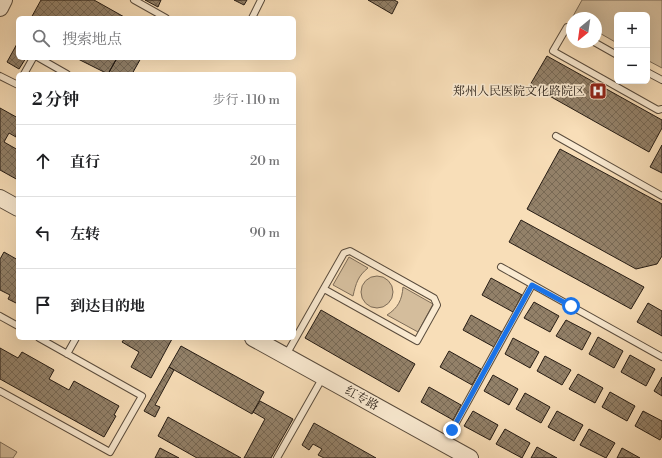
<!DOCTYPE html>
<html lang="zh">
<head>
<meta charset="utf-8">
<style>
	body { margin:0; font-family:"Libre Bodoni","Noto Serif SC",serif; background:#f6f6f6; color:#202124 }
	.controls { position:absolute; right:12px; top:12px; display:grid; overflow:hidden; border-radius:6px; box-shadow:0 4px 16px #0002 }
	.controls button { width:36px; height:36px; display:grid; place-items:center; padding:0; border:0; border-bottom:1px solid #e0e0e0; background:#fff; color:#202124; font:20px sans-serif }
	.compass { position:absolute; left:566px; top:12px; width:36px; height:36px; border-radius:50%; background:#fff; box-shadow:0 4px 16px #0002; rotate:209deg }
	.stop { position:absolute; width:12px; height:12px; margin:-9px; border:3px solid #1a73e8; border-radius:50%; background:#fff }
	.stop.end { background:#1a73e8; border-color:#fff; box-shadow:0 1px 4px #0008 }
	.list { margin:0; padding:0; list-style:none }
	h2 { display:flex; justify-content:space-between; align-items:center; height:52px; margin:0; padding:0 16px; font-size:17px }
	h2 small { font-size:13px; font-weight:400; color:#757577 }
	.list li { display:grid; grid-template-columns:26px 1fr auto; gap:12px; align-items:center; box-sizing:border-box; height:72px; padding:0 16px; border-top:1px solid #e0e0e0 }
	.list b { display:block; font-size:15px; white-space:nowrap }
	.list em { font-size:13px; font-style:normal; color:#757577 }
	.icon { flex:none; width:22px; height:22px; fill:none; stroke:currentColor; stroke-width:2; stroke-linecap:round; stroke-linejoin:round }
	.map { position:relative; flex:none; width:662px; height:458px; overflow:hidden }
	.search { position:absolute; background:#fff; box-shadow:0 4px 16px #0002; left:16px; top:16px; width:280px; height:44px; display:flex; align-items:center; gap:10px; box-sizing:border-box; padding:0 14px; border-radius:6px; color:#757577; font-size:15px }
	.panel { position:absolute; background:#fff; box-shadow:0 4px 16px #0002; left:16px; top:72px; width:280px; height:268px; border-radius:6px }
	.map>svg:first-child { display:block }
	.green { fill:#d4bd9c; stroke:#7d6c58 }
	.building { fill:url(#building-cross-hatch); stroke:#261c14 }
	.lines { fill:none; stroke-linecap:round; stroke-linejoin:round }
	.service-casing { stroke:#5a4c3d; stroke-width:8 }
	.tertiary-casing { stroke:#5a4c3d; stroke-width:18 }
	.service { stroke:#faead1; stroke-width:6 }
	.tertiary { stroke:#faead1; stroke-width:16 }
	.route { stroke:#1a73e8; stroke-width:5 }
	.labels { text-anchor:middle; stroke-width:3.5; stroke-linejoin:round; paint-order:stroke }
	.poi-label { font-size:12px; fill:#261c14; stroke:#faead1; text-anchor:end }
	.street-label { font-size:12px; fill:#261c14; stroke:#faead1 }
</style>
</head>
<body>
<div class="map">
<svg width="662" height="458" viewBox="0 0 662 458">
	<defs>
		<pattern id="building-cross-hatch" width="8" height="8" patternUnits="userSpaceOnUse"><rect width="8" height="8" fill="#938169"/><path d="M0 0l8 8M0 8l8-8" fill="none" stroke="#786955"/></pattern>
	</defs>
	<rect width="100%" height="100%" fill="#f8deb8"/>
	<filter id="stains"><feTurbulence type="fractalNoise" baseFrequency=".005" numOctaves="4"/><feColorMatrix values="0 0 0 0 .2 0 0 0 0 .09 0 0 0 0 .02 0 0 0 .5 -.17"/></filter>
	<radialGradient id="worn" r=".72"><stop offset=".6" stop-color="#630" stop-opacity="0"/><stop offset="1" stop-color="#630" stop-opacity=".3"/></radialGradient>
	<path class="green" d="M582 0H662V68L647 60V15H617V43L596 31V18H572Z
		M349 257 368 268C358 276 356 283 353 296L333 285Z
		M361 292a16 16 0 1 1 32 0a16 16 0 1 1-32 0Z
		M403 287 433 304 418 332 387 315C398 308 402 300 403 287Z
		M0 442 17 452 13 458H0Z"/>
	<path class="building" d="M41 0H94L126 18H31Z
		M145 0H161L158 7Z
		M234 0H247L244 5Z
		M368 0H394L398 2 392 14Z
		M18 42V58H26L19 69 7 62Z
		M547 56 662 120V128L649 152 530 85Z
		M76 58H117L108 74Z
		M117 58H141L132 74H108Z
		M0 108 18 118 16 137 9 133 4 142 18 150V180L0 170Z
		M662 145V173L650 167Z
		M560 149 662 204V256L657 264 636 269 527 209Z
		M521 220 644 287 631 309 509 242Z
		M4 252 18 260V304L8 299 10 295 0 290V259Z
		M491 278 522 295 513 312 482 295Z
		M534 302 559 316 550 332 524 318Z
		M648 303 662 311V336L637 322Z
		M321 310 415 364 399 392 305 338Z
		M471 315 502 332 494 347 463 330Z
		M566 320 591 333 582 350 556 336Z
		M598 337 623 351 614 368 589 354Z
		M125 338H171L172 339 151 378 131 367 139 352 122 342Z
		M513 338 539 352 530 368 505 354Z
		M181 346 264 392 252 414 169 367Z
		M0 348 18 358 22 352 54 370 49 379 69 390 74 381 119 406 114 415 116 416 104 437 0 379Z
		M449 351 481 369 472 385 440 367Z
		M630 355 655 369 646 386 621 372Z
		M545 356 571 370 562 385 537 371Z
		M169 367 174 370 155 405 160 407 155 417 144 411Z
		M578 374 603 388 595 403 569 389Z
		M493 375 518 389 509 405 484 391Z
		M662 377V396L654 391Z
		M429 387 461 405 453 420 421 402Z
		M610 392 635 406 627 421 602 407Z
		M525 393 550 407 541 423 516 409Z
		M260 401 293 419 271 458H244L265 419 253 412Z
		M473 411 498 425 490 440 464 426Z
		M557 411 583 425 574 441 548 427Z
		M643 411 662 421V436L660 440 635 426Z
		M168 417 241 458H197L158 436Z
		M314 423 376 458H324L318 455 322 449 313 444 309 450 302 445Z
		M505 429 530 443 522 458 496 444Z
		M589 429 615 443 606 458 580 445Z
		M537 447 557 458H531Z
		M160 448 179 458H155Z
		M622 448 640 458H617Z"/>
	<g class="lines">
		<g class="service-casing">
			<path id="service" d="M134 0 166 18
				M252 18 261 0
				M572 29 567 27 553 51 658 110 662 109
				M594 42 617 55
				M39 58 67 74
				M647 72 662 80
				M24 74 33 58
				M0 76 18 85
				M556 136 662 196
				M501 267 662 357
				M0 316 18 326
				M67 354 76 338
				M286 355 344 253 350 251 434 298 437 305 417 341 324 289
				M0 391 110 452 142 396 39 338
				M452 430 532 285
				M277 458 323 377"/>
		</g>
		<g class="tertiary-casing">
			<path id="tertiary" d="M0 8 4 0
				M0 198 18 208
				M253 338 470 458"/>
		</g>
		<use href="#service" class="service"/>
		<use href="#tertiary" class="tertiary"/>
	</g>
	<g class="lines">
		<path class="route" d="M452 430 532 285 571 306"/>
	</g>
	<defs>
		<g id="hospital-square" transform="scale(0.9)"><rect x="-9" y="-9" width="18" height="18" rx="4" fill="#8f2418" stroke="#faead1"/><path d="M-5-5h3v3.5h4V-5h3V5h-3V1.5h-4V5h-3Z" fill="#fff"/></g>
	</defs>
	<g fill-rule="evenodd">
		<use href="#hospital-square" x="598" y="91"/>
	</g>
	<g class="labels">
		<g class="poi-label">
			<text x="585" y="95">郑州人民医院文化路院区</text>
		</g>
		<g class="street-label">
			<text transform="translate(362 398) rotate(29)" y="4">红专路</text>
		</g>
	</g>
	<rect width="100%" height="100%" filter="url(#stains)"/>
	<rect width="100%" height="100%" fill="url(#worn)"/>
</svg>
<div class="controls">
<button>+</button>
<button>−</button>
</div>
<svg class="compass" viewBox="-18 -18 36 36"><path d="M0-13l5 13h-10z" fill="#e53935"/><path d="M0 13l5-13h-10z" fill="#757577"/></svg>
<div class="stop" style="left:571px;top:306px"></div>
<div class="stop end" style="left:452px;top:430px"></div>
<div class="search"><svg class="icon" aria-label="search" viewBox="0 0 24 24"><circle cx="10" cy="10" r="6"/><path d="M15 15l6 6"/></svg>搜索地点</div>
<section class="panel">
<h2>2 分钟<small>步行 · 110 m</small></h2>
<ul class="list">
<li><svg class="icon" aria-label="ahead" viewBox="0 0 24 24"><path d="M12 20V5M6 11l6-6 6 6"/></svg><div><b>直行</b></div><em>20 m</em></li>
<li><svg class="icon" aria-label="left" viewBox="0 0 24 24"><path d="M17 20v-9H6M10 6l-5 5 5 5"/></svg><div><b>左转</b></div><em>90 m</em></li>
<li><svg class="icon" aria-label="arrive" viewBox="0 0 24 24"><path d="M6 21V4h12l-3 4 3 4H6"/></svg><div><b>到达目的地</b></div></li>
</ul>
</section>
</div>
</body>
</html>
